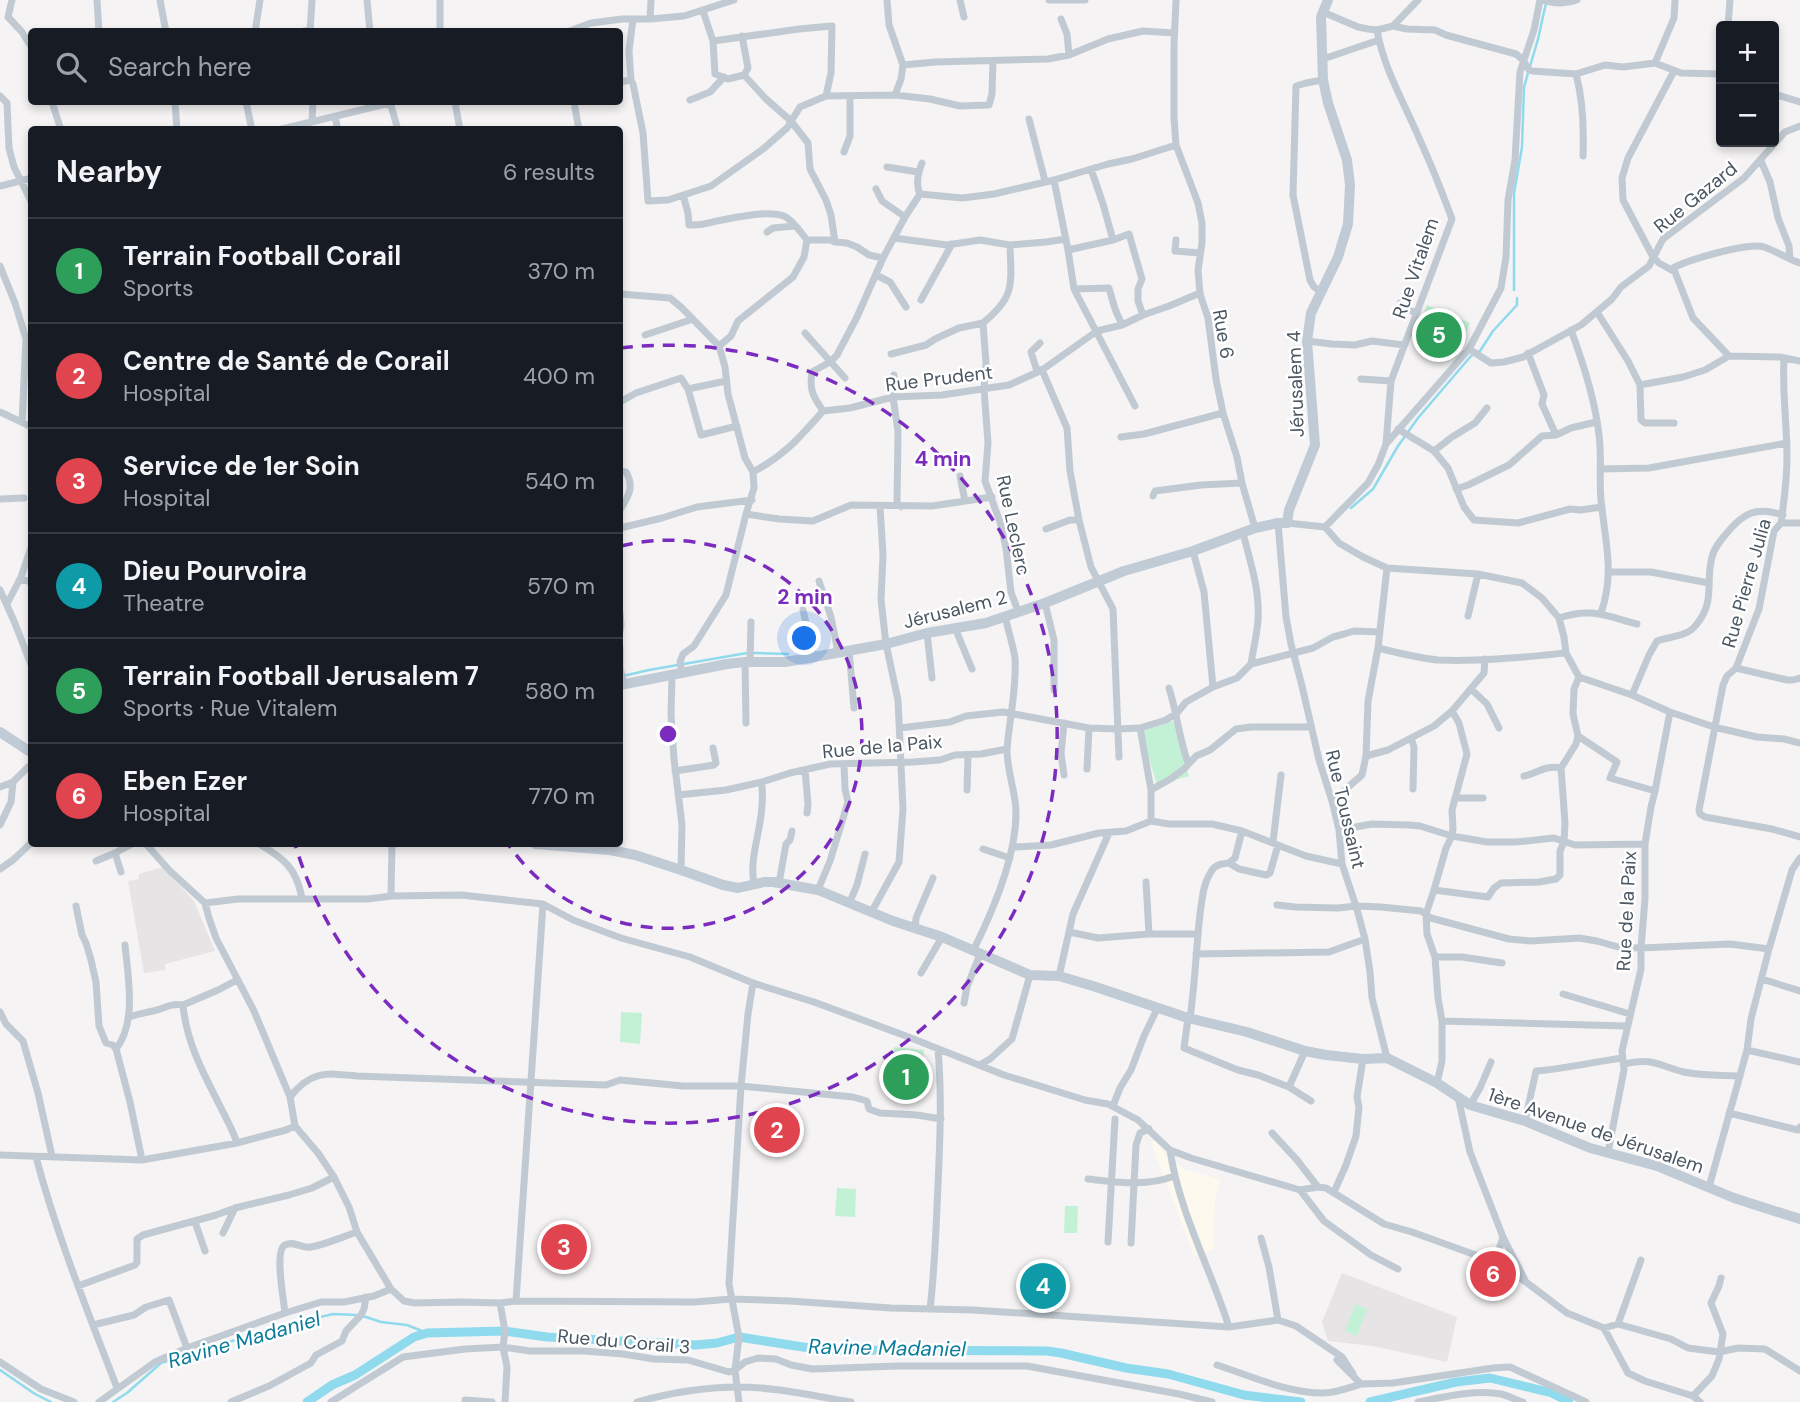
<!DOCTYPE html>
<html lang="en">
<head>
<meta charset="utf-8">
<style>
	body { margin:0; font-family:"DM Sans",sans-serif; background:#20242c; color:#f1f3f6 }
	.controls { position:absolute; right:21px; top:21px; display:grid; overflow:hidden; border-radius:7px; box-shadow:0 4px 10px #0003 }
	.controls button { width:63px; height:63px; display:grid; place-items:center; padding:0; border:0; border-bottom:2px solid #363941; background:#171b24; color:#f1f3f6; font:35px sans-serif }
	.you { position:absolute; left:805px; top:639px; width:24px; height:24px; margin:-18px; border:5px solid #fff; border-radius:50%; background:#1a73e8; box-shadow:0 0 0 10px #1a73e833 }
	.badge { display:grid; place-items:center; width:46px; height:46px; border-radius:50%; background:#1a73e8; color:#fff; font-size:23px; font-weight:700 }
	.pin { position:absolute; translate:-50% -50%; border:4px solid #fff; box-shadow:0 2px 7px #0006 }
	.list { margin:0; padding:0; list-style:none }
	h2 { display:flex; justify-content:space-between; align-items:center; height:91px; margin:0; padding:0 28px; font-size:30px }
	h2 small { font-size:23px; font-weight:400; color:#9ea1a6 }
	.list li { display:grid; grid-template-columns:46px 1fr auto; gap:21px; align-items:center; box-sizing:border-box; height:105px; padding:0 28px; border-top:2px solid #363941 }
	.list b { display:block; font-size:26px; white-space:nowrap }
	.list p { margin:0; font-size:23px; white-space:nowrap; color:#9ea1a6 }
	.list em { font-size:23px; font-style:normal; color:#9ea1a6 }
	.icon { flex:none; width:38px; height:38px; fill:none; stroke:currentColor; stroke-width:2; stroke-linecap:round; stroke-linejoin:round }
	.map { position:relative; flex:none; width:1800px; height:1402px; overflow:hidden }
	.search { position:absolute; background:#171b24; box-shadow:0 4px 10px #0003; left:28px; top:28px; width:595px; height:77px; display:flex; align-items:center; gap:18px; box-sizing:border-box; padding:0 24px; border-radius:7px; color:#9ea1a6; font-size:26px }
	.panel { position:absolute; background:#171b24; box-shadow:0 4px 10px #0003; left:28px; top:126px; width:595px; height:721px; border-radius:7px }
	.map>svg:first-child { display:block }
	.commercial { fill:#fdf9ef }
	.education { fill:#e6e4e5 }
	.green { fill:#c3f1d5 }
	.lines { fill:none; stroke-linecap:round; stroke-linejoin:round }
	.stream { stroke:#90daee; stroke-width:2.5 }
	.canal { stroke:#90daee; stroke-width:9 }
	.street { stroke:#c1cad2; stroke-width:7 }
	.secondary { stroke:#c1cbd6; stroke-width:10 }
	.ring { fill:none; stroke:#7b2cbf; stroke-width:3.5; stroke-dasharray:12 9 }
	.labels { text-anchor:middle; stroke-width:5; stroke-linejoin:round; paint-order:stroke }
	.street-label { font-size:19px; fill:#4a5661; stroke:#fff }
	.water-label { font-size:21px; font-style:italic; fill:#0c7c9b; stroke:#fff }
	.centre { fill:#7b2cbf; stroke:#fff; stroke-width:3.5 }
	.ring-label { font-size:21px; text-anchor:middle; font-weight:bold; fill:#7b2cbf; stroke:#fff; stroke-width:5; stroke-linejoin:round; paint-order:stroke }
</style>
</head>
<body>
<div class="map">
<svg width="1800" height="1402" viewBox="0 0 1800 1402">
	<rect width="100%" height="100%" fill="#f5f3f3"/>
	<path class="commercial" d="M1155 1140 1169 1159 1186 1170 1220 1179 1215 1200 1213 1249 1194 1256 1151 1142Z"/>
	<path class="education" d="M163 867 194 901 215 951 165 964V970L144 973 128 881 139 879V874Z
		M1342 1273 1457 1317 1447 1362 1372 1346 1328 1341 1322 1322Z"/>
	<path class="green" d="M1427 305 1470 323 1456 358 1413 340Z
		M1173 721 1189 776 1157 785 1141 731Z
		M621 1012 642 1013 640 1044 620 1042Z
		M894 1047 924 1050 919 1101 889 1098Z
		M837 1188 856 1189 855 1217 835 1216Z
		M1065 1206H1078L1077 1233H1064Z
		M1355 1304 1367 1309 1357 1336 1345 1331Z"/>
	<g class="lines">
		<path class="stream" d="M1514 290V193L1522 147 1524 87 1538 39 1546 3
			M1351 508 1373 489 1398 446 1418 418 1471 356 1480 351 1493 331 1517 305V298
			M754 653 788 654
			M623 676 649 670 747 653
			M363 1316 381 1322 407 1325 427 1333
			M0 1370 35 1394 51 1402
			M113 1402 127 1393 161 1363 274 1328 333 1314 357 1315"/>
		<path class="canal" d="M307 1402 332 1385 355 1375 414 1337 427 1333 505 1331 547 1337 696 1345 717 1343 739 1337 822 1350 1047 1351 1061 1353 1126 1368 1168 1374 1244 1395 1301 1402
			M1370 1402 1456 1382 1490 1378 1552 1393 1569 1402"/>
		<path class="street" d="M97 0 99 32
			M160 0 166 32
			M367 0 370 32
			M887 0 889 25 903 65 901 79 895 95
			M960 0 964 17
			M1049 0H1085
			M1176 0 1174 45V118L1176 145 1198 203 1202 223V243L1198 270 1200 294 1208 318 1216 379 1223 413 1237 457 1242 483 1255 528
			M1543 0C1555 4 1564 4 1577 0
			M703 11 713 41 715 74 728 79 744 75 766 99 791 121 808 143 810 169 826 200 831 215 835 242
			M1323 12 1358 27 1368 29 1377 30 1393 26 1407 29 1435 30 1446 35 1516 54 1523 60 1529 70 1532 71 1576 74 1605 65 1623 67 1655 63 1681 73 1721 74
			M8 17 22 32 32 48
			M8 17 12 0
			M633 19 629 51 631 80 633 84 643 133 648 201 668 200 711 186 763 149 787 128 800 107 826 96 895 95 930 99 960 106 989 105 992 94 993 61
			M650 19 651 0
			M1061 19 1067 34 1069 55
			M1393 26 1418 0
			M1728 26 1730 0
			M1377 30C1384 70 1404 102 1419 138 1431 164 1442 192 1452 219L1391 381 1386 444
			M255 32 260 0
			M299 32 310 30
			M310 32 312 0
			M440 32V0
			M567 32 591 23 622 19H650L684 16 734 0
			M742 36 748 68 744 75
			M713 41 799 29 832 26 831 73 826 96
			M1323 59 1379 40
			M1655 63 1674 18 1675 0
			M903 65 935 62 1048 59 1069 55 1108 39 1143 31 1174 33
			M1674 71 1628 158 1622 178 1623 200 1653 257 1659 263 1675 272 1693 318 1729 356 1780 357 1800 361
			M1576 74C1583 100 1584 129 1583 156
			M620 82 631 80
			M1774 94 1800 102
			M0 96 7 103 9 148 14 167 32 203
			M690 100 710 92 724 77
			M52 102 61 130
			M175 102 177 130
			M246 102 252 130
			M390 102 398 130
			M455 102 460 130
			M574 102 579 130
			M335 117 338 130
			M1029 119 1045 181
			M312 121 313 102
			M278 130 394 102
			M844 152 850 136V96
			M1761 161 1770 182 1778 218 1789 246 1790 259
			M887 167 918 172
			M1054 180 1068 250 1074 289 1135 406
			M0 186 32 178
			M876 189 882 201 905 217
			M920 194C915 184 918 173 922 163
			M683 195 688 213 689 225C703 226 709 222 722 220 738 217 769 210 784 216 793 220 801 233 807 240
			M767 232 773 228 795 226
			M894 238 947 245 980 240 1010 245 1046 242 1066 239
			M1113 240 1129 234 1142 279 1138 289V301L1143 315
			M1176 240 1175 251 1200 253
			M1010 245C1011 284 1016 296 983 323L986 363 984 389 988 443 985 481 1000 522 1006 548 1011 592 1018 611
			M1068 250 1113 240 1103 204 1091 169
			M0 266 15 303 26 339 22 422
			M1671 269C1686 260 1749 242 1764 247 1776 251 1788 259 1800 263
			M876 275 890 282 906 307
			M1074 289 1109 288 1115 309 1122 325
			M1321 292 1314 287 1310 280 1293 195 1296 86 1306 83 1323 80
			M620 294 670 298 682 308 719 346 725 367 728 394 745 458 753 472 754 488 746 514 726 595 694 646 683 654 680 662 682 674
			M921 300 952 244
			M1401 302 1409 310 1417 313
			M1597 312 1628 361 1640 385 1683 377 1705 370 1729 356
			M1571 330C1584 365 1595 399 1599 435 1602 457 1599 479 1601 500 1605 541 1615 573 1601 613
			M805 333 845 378
			M645 335 693 319
			M1307 341 1332 344 1355 345 1372 341 1404 345
			M1040 343 1031 352 1036 368 1042 370 1067 428 1070 471 1079 520 1091 567 1113 609 1119 757
			M719 346 731 336 738 321 793 277 804 257 807 240H831L835 242 847 243 857 247 869 255 883 258
			M1469 349 1491 363 1504 362 1523 357 1581 325 1612 299 1621 287 1649 266 1663 239 1744 178 1785 132 1800 126
			M1528 353 1544 395 1542 404 1556 435
			M891 354 926 345 935 339 959 328 983 323
			M1784 358C1782 391 1787 424 1787 457 1787 479 1784 502 1781 523L1774 531 1759 609 1736 668 1727 676 1723 685 1699 810 1700 814 1705 817 1772 829 1800 837
			M894 375 893 397 898 431 897 504 901 507
			M1361 379 1391 381
			M1640 385 1641 420 1645 423H1674
			M688 389 701 435 737 426
			M620 402 636 393 681 378 688 389 726 381
			M823 411C813 396 809 390 812 372L830 362 837 355 857 317 883 258 905 217 920 194 962 198 994 194 1054 180 1108 164 1132 159 1176 145
			M0 412 32 427
			M1398 429 1434 451 1448 468 1464 507 1474 520 1518 523 1570 509 1580 510 1602 507
			M1121 437 1144 434 1223 413
			M1434 451 1452 437 1475 423 1487 408
			M1600 469 1649 468 1787 443
			M620 471 626 472C635 487 628 497 620 510
			M753 472C785 455 800 437 823 411L850 408 893 397 942 395 1009 385 1042 370 1097 331 1122 325 1143 315 1169 306 1200 293
			M960 476 965 501
			M1456 489 1468 485 1509 465 1542 436 1556 435 1571 428 1596 422
			M1153 496 1155 491 1201 485 1242 483
			M0 499 24 498
			M746 514 779 519 813 521 851 505 932 506 992 497
			M1278 523 1286 617 1291 644 1302 686 1319 760 1332 801 1339 830 1342 864 1356 906 1365 939 1370 972 1372 998 1387 1058
			M1287 523 1325 527 1339 543 1363 557 1387 568 1478 574 1522 583 1542 598 1559 618 1564 637 1566 653 1579 677 1632 695 1670 712 1714 727 1757 737 1784 739 1800 743
			M1781 523H1800
			M1325 527 1368 483 1378 465 1386 444 1469 349 1501 288 1506 257 1508 200 1515 160 1520 72 1534 30 1540 0
			M620 528 662 518 697 507 752 500
			M1046 529 1070 520H1079
			M1243 533C1250 561 1260 590 1258 620 1257 635 1253 650 1251 664
			M1193 551 1204 592 1213 687
			M1609 572H1651L1709 583
			M20 579 32 582
			M819 581 831 617 838 652
			M0 590 14 621 32 667
			M1045 603 1054 640V690
			M7 604 21 577 32 545
			M803 610 814 657
			M620 613 621 625 620 631
			M1468 616 1478 574
			M1559 618C1591 607 1606 616 1637 624
			M955 628 972 669
			M927 633 932 678
			M620 648V668L624 684
			M1378 648C1398 653 1418 658 1438 660 1479 662 1525 657 1566 653
			M849 650 854 708
			M745 662 746 723
			M750 662 751 622
			M1736 668 1787 680H1793L1800 678
			M672 676 671 715 674 759 682 825 681 870
			M1169 688C1177 713 1179 738 1188 763
			M1471 689 1487 704 1499 728
			M1632 695 1649 655 1657 641C1671 636 1687 637 1696 625 1716 601 1705 583 1712 557 1714 548 1720 541 1726 534 1743 513 1756 506 1783 515
			M1064 723 1061 754 1064 775
			M900 728 950 722 966 716 1003 712 1089 728 1117 729 1140 728 1166 720 1177 713 1186 702 1213 687 1237 678 1251 664 1313 648 1333 637 1344 634 1354 631 1380 632
			M1140 728 1151 790V821
			M1578 736 1617 762 1610 778 1655 791
			M1411 738 1414 747 1413 789
			M1366 756 1388 750 1434 726 1452 711 1484 673 1485 659
			M1087 769 1089 728
			M805 770 808 804 807 813
			M675 771 714 765 716 763 713 748
			M1524 776C1539 773 1543 765 1561 768
			M0 787 13 782 28 767 32 766
			M967 790 968 755
			M1151 790 1172 778 1185 768 1196 756 1210 750 1236 729 1251 727H1311
			M678 795 726 790 762 782 790 773 830 764 913 762 940 760 955 755 981 754 1007 749
			M1455 798H1483
			M1332 801 1362 775 1366 756 1368 701 1378 648 1387 568
			M0 825 11 802 13 782
			M1339 830 1372 824 1409 825 1420 826 1452 836 1487 842H1516L1554 838 1575 845 1645 844
			M1273 842 1281 775
			M146 844 169 870 205 903 209 918 216 938 254 1011 290 1097 295 1126 318 1153 334 1177 349 1207 357 1232 391 1289 404 1301 415 1303 461 1302 500 1303 516 1301 695 1302 731 1299 790 1301 891 1308 973 1310 1229 1327 1278 1320 1296 1326 1342 1357 1353 1374
			M259 844C285 859 296 868 302 898
			M1014 847 1051 845 1099 833 1126 831 1151 821 1169 824H1212L1242 831 1306 856 1342 864
			M983 849 1010 858
			M96 861 115 853
			M1229 863 1235 858 1242 831
			M0 869 13 860 32 842
			M121 872 115 853 132 844
			M1146 882 1149 934
			M779 883 786 844 790 840 792 831
			M754 884C749 857 761 832 762 805 763 798 762 790 762 782
			M818 890 830 861 848 802 845 789 844 764
			M1434 890 1488 897 1494 888 1501 883 1539 882 1556 879 1560 875V851L1564 842 1565 823 1561 768 1576 744 1578 736 1573 714 1574 689 1579 677
			M391 896 392 844
			M205 903 238 899H368L391 896 461 895 543 904 573 920 621 938 690 957 753 983 814 1002 906 1036 1004 1075 1085 1100 1108 1104 1138 1120 1170 1150 1191 1158 1300 1190 1318 1187 1326 1188 1384 1224 1412 1232 1495 1262 1526 1282 1567 1313 1604 1328 1618 1324 1671 1339 1688 1348 1719 1352 1738 1348 1765 1349 1800 1371
			M849 904 857 885 865 854
			M1277 905 1295 907 1338 908 1356 906 1381 907 1421 911 1431 918 1509 939 1531 941 1579 938 1597 941 1618 947 1641 948 1730 944 1769 949
			M76 906 82 935 86 943 91 960 96 982 99 1026 106 1043 113 1045 116 1049
			M871 913 899 862 903 809 898 700 886 644 881 600 883 555 880 506
			M915 928 916 918 933 878
			M1069 932 1098 938 1149 934H1197
			M125 945C128 977 137 1022 116 1049L130 1102 142 1160
			M973 951C993 911 1016 858 1016 813 1016 792 1007 772 1007 750 1009 720 1017 689 1015 658 1013 645 1008 630 1005 616
			M1196 954 1329 952 1365 939
			M1435 957H1462L1502 963
			M921 973 942 937
			M1059 976 1073 914 1109 833
			M1762 979 1800 991
			M1563 994 1630 1014
			M964 1003 967 987 980 954
			M0 1012 6 1024 23 1041 38 1093 52 1156
			M129 1017C137 1014 144 1013 153 1011 166 1009 167 1003 183 1005
			M1188 1018 1184 1048 1238 1070 1258 1075 1289 1087 1305 1051
			M1190 1018C1195 984 1196 949 1200 914 1202 900 1203 884 1211 872 1215 864 1222 864 1229 863L1239 869 1266 875 1270 873 1278 845
			M1442 1021 1627 1026
			M1747 1050 1800 1062
			M1624 1064C1653 1057 1659 1066 1684 1072 1702 1076 1722 1075 1740 1076
			M979 1065 990 1059 1012 1039 1030 975
			M1437 1083 1442 1061V1021L1438 998 1435 957 1427 934 1426 914 1434 890 1446 848 1452 836 1453 828 1452 810 1467 754 1459 723 1452 711
			M1289 1087 1311 1101
			M290 1097C311 1070 327 1073 357 1076L606 1085 620 1080 683 1086H741L853 1097 867 1101 869 1109 880 1113 917 1115 941 1119
			M1458 1097 1470 1152 1503 1237 1495 1262
			M1470 1105 1480 1088 1491 1062
			M1113 1106 1120 1088 1131 1070 1144 1036 1158 1007
			M1729 1113 1798 1130 1800 1127
			M1525 1121 1536 1071C1565 1069 1593 1062 1622 1058
			M1272 1133 1297 1160 1318 1187
			M237 1143C232 1127 223 1113 216 1098 201 1069 186 1039 183 1005L218 990 237 980
			M1170 1150C1179 1212 1210 1267 1229 1327
			M1608 1152 1624 1070 1622 1051 1641 969V948L1645 899V844L1651 807 1655 791 1670 712
			M0 1155 142 1160 237 1143 286 1130 295 1126
			M36 1157C57 1236 88 1312 117 1388
			M1088 1179C1116 1182 1147 1187 1174 1176
			M1709 1187 1747 1050 1751 1019 1769 949 1792 870 1800 858
			M1300 1190 1324 1221 1371 1255 1398 1269
			M1334 1192 1346 1165 1356 1136 1359 1107 1357 1097 1363 1059
			M195 1222 205 1251
			M223 1233 235 1208
			M1503 1237 1525 1280
			M1261 1238 1269 1267 1278 1320
			M1108 1242 1115 1119
			M1131 1243 1136 1145 1140 1133 1149 1129
			M78 1286 135 1265 137 1262V1239L143 1235 216 1215 235 1208 289 1195 312 1188 334 1177
			M516 1301 543 904
			M500 1303 505 1331 503 1347 507 1367 505 1402
			M930 1309C935 1268 936 1227 938 1185 940 1140 942 1095 938 1050
			M285 1313C284 1301 274 1250 285 1245 294 1240 302 1249 311 1247 327 1244 342 1237 357 1232
			M1618 1324 1641 1260
			M93 1325 134 1315 146 1307 169 1300 187 1348
			M1604 1328 1628 1373 1645 1381 1693 1396 1700 1402
			M1337 1360 1361 1384 1393 1383 1493 1368 1510 1367 1586 1402
			M0 1362 41 1389 74 1402
			M1217 1365C1251 1376 1287 1393 1323 1393 1336 1393 1349 1388 1361 1384
			M1693 1396 1712 1376 1719 1359 1723 1334 1711 1303 1719 1286 1721 1278
			M465 1400 492 1402
			M99 1402 155 1362 187 1348 285 1313 321 1302H344L374 1296 391 1289
			M231 1402 269 1386 311 1363 316 1355 342 1341 346 1331 361 1315 364 1309 366 1297
			M331 1402 403 1357 465 1349 503 1347 530 1351H584L623 1354 654 1359 688 1360 729 1372 735 1370 745 1362 758 1358 776 1359 791 1365 813 1369 898 1366H1027L1179 1394 1212 1402
			M637 1402C669 1393 704 1387 738 1387 775 1387 814 1396 851 1402
			M739 1402 735 1370 739 1337 729 1284 741 1086 748 1014 753 983
			M1418 1402C1443 1397 1476 1389 1501 1394 1509 1396 1516 1400 1523 1402"/>
		<path class="secondary" d="M620 685 727 664 745 662H785L814 657 886 644 927 633 986 623 1045 603 1124 571 1193 551 1255 528 1278 523H1287L1289 510 1315 445 1307 341 1311 313 1338 257 1348 224 1350 185 1347 160 1328 103 1323 80 1321 17 1328 0
			M0 732 32 753
			M535 844 610 850 635 855 681 870 723 885 738 888 764 882H773L818 890 893 921 942 937 1030 975 1059 976 1096 987 1188 1018 1247 1032 1305 1051 1326 1055 1363 1059 1387 1058 1437 1083 1470 1105 1525 1121 1590 1148 1657 1166 1734 1198 1800 1219"/>
	</g>
	<g class="ring">
		<path d="M621 546A194 194 0 1 1 508 844"/>
		<path d="M621 348A389 389 0 1 1 295 844"/>
	</g>
	<g class="labels">
		<g class="street-label">
			<text transform="translate(1695 197) rotate(-39)" y="7">Rue Gazard</text>
			<text transform="translate(1415 268) rotate(-71)" y="7">Rue Vitalem</text>
			<text transform="translate(1224 334) rotate(80)" y="7">Rue 6</text>
			<text transform="translate(939 378) rotate(-7)" y="7">Rue Prudent</text>
			<text transform="translate(1295 384) rotate(-92)" y="7">Jérusalem 4</text>
			<text transform="translate(1014 525) rotate(78)" y="7">Rue Leclerc</text>
			<text transform="translate(1746 583) rotate(-74)" y="7">Rue Pierre Julia</text>
			<text transform="translate(955 609) rotate(-14)" y="7">Jérusalem 2</text>
			<text transform="translate(882 746) rotate(-5)" y="7">Rue de la Paix</text>
			<text transform="translate(1346 809) rotate(77)" y="7">Rue Toussaint</text>
			<text transform="translate(1626 911) rotate(-87)" y="7">Rue de la Paix</text>
			<text transform="translate(1596 1130) rotate(19)" y="7">1ère Avenue de Jérusalem</text>
			<text transform="translate(624 1341) rotate(5)" y="7">Rue du Corail 3</text>
		</g>
		<g class="water-label">
			<text transform="translate(244 1340) rotate(-16)" y="7">Ravine Madaniel</text>
			<text transform="translate(887 1348) rotate(1)" y="7">Ravine Madaniel</text>
		</g>
	</g>
	<circle cx="668" cy="734" r="10" class="centre"/>
	<g class="ring-label">
		<text x="943" y="466">4 min</text>
		<text x="805" y="604">2 min</text>
	</g>
</svg>
<div class="controls">
<button>+</button>
<button>−</button>
</div>
<div class="you"></div>
<div class="pin badge" style="left:906px;top:1077px;background:#2e9e5b">1</div>
<div class="pin badge" style="left:777px;top:1130px;background:#e0444e">2</div>
<div class="pin badge" style="left:564px;top:1247px;background:#e0444e">3</div>
<div class="pin badge" style="left:1043px;top:1286px;background:#0f9aa8">4</div>
<div class="pin badge" style="left:1439px;top:335px;background:#2e9e5b">5</div>
<div class="pin badge" style="left:1493px;top:1274px;background:#e0444e">6</div>
<div class="search"><svg class="icon" aria-label="search" viewBox="0 0 24 24"><circle cx="10" cy="10" r="6"/><path d="M15 15l6 6"/></svg>Search here</div>
<section class="panel">
<h2>Nearby<small>6 results</small></h2>
<ul class="list">
<li><span class="badge" style="background:#2e9e5b">1</span><div><b>Terrain Football Corail</b><p>Sports</p></div><em>370 m</em></li>
<li><span class="badge" style="background:#e0444e">2</span><div><b>Centre de Santé de Corail</b><p>Hospital</p></div><em>400 m</em></li>
<li><span class="badge" style="background:#e0444e">3</span><div><b>Service de 1er Soin</b><p>Hospital</p></div><em>540 m</em></li>
<li><span class="badge" style="background:#0f9aa8">4</span><div><b>Dieu Pourvoira</b><p>Theatre</p></div><em>570 m</em></li>
<li><span class="badge" style="background:#2e9e5b">5</span><div><b>Terrain Football Jerusalem 7</b><p>Sports · Rue Vitalem</p></div><em>580 m</em></li>
<li><span class="badge" style="background:#e0444e">6</span><div><b>Eben Ezer</b><p>Hospital</p></div><em>770 m</em></li>
</ul>
</section>
</div>
</body>
</html>
